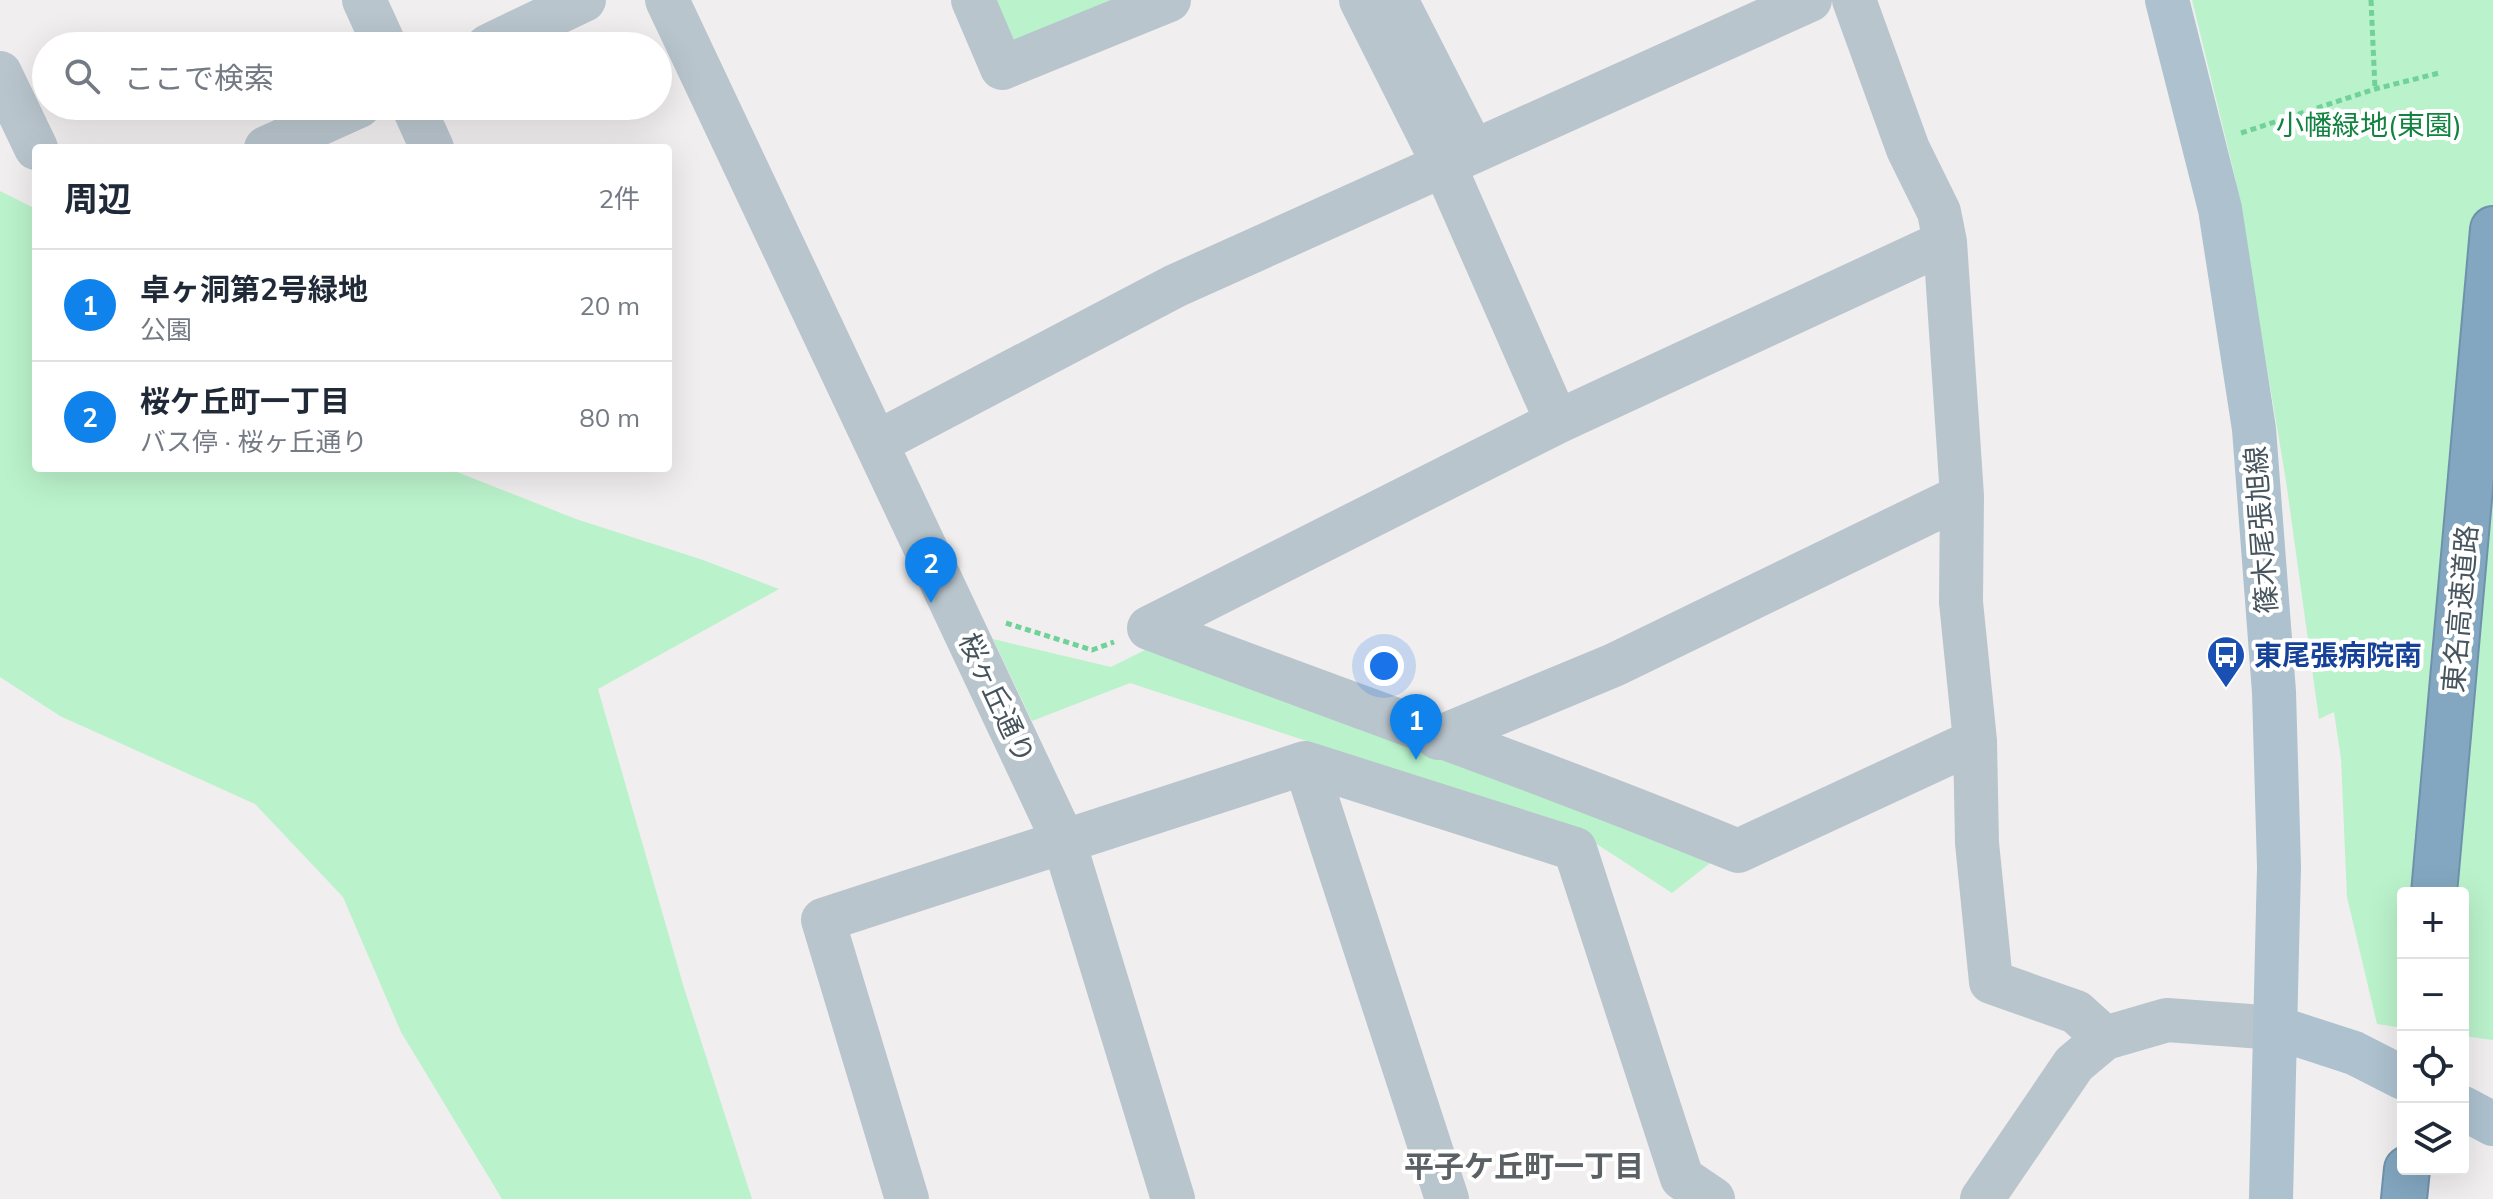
<!DOCTYPE html>
<html lang="ja">
<head>
<meta charset="utf-8">
<style>
	body { margin:0; font-family:Mulish,"Noto Sans JP",sans-serif; background:#f2f2f3; color:#1f2937 }
	.controls { position:absolute; right:24px; bottom:24px; display:grid; overflow:hidden; border-radius:8px; box-shadow:0 8px 32px #0002 }
	.controls button { width:72px; height:72px; display:grid; place-items:center; padding:0; border:0; border-bottom:2px solid #e0e1e3; background:#fff; color:#1f2937; font:40px sans-serif }
	.you { position:absolute; left:1384px; top:666px; width:28px; height:28px; margin:-20px; border:6px solid #fff; border-radius:50%; background:#1a73e8; box-shadow:0 0 0 12px #1a73e833 }
	.badge { display:grid; place-items:center; width:52px; height:52px; border-radius:50%; background:#0f83eb; color:#fff; font-size:26px; font-weight:700 }
	.pin { position:absolute; translate:-50% -66px; filter:drop-shadow(0 2px 4px #0008) }
	.pin::after { content:''; position:absolute; top:42px; width:28px; height:24px; background:inherit; clip-path:polygon(0 0,100% 0,50% 100%) }
	.list { margin:0; padding:0; list-style:none }
	h2 { display:flex; justify-content:space-between; align-items:center; height:104px; margin:0; padding:0 32px; font-size:34px }
	h2 small { font-size:26px; font-weight:400; color:#747a83 }
	.list li { display:grid; grid-template-columns:52px 1fr auto; gap:24px; align-items:center; box-sizing:border-box; height:112px; padding:0 32px; border-top:2px solid #e0e1e3 }
	.list b { display:block; font-size:30px; white-space:nowrap }
	.list p { margin:0; font-size:26px; white-space:nowrap; color:#747a83 }
	.list em { font-size:26px; font-style:normal; color:#747a83 }
	.icon { flex:none; width:44px; height:44px; fill:none; stroke:currentColor; stroke-width:2; stroke-linecap:round; stroke-linejoin:round }
	.map { position:relative; flex:none; width:2493px; height:1199px; overflow:hidden }
	.search { position:absolute; background:#fff; box-shadow:0 8px 32px #0002; left:32px; top:32px; width:640px; height:88px; display:flex; align-items:center; gap:20px; box-sizing:border-box; padding:0 28px; border-radius:44px; color:#747a83; font-size:30px }
	.panel { position:absolute; background:#fff; box-shadow:0 8px 32px #0002; left:32px; top:144px; width:640px; height:328px; border-radius:8px }
	.map>svg:first-child { display:block }
	.green { fill:#baf2cb }
	.lines { fill:none; stroke-linecap:round; stroke-linejoin:round }
	.highway-casing { stroke:#6f92ac; stroke-width:48 }
	.path { stroke:#70d299; stroke-width:5; stroke-dasharray:6 4; stroke-linecap:butt }
	.minor { stroke:#b9c5cd; stroke-width:44 }
	.major { stroke:#adc1cf; stroke-width:44 }
	.highway { stroke:#83a7c0; stroke-width:44 }
	.labels { text-anchor:middle; stroke-width:8; stroke-linejoin:round; paint-order:stroke }
	.park-label { font-size:28px; fill:#128340; stroke:#fff }
	.street-label { font-size:28px; fill:#46545d; stroke:#fff }
	.transit-label { font-size:28px; font-weight:bold; fill:#164399; stroke:#fff; text-anchor:start }
	.neighbourhood-label { font-size:30px; font-weight:bold; fill:#5b6064; stroke:#fff }
</style>
</head>
<body>
<div class="map">
<svg width="2493" height="1199" viewBox="0 0 2493 1199">
	<rect width="100%" height="100%" fill="#f1eeef"/>
	<path class="green" d="M993 0H1116L1016 45Z
		M2192 0H2493V1040L2463 1036V893H2403V1028L2377 1024 2347 897 2341 759 2334 712 2319 719 2286 481 2235 177Z
		M0 191 36 209V468H447L576 519 703 560 779 589 598 689 684 988 752 1199H502L401 1032 343 897 255 804 60 716 0 677Z
		M993 639 1111 667 1155 645 1714 860 1672 893 1572 828 1130 683 1032 721Z"/>
	<g class="lines">
		<g class="highway-casing">
			<path id="highway" d="M2434 893 2493 229
				M2404 1199 2407 1169"/>
		</g>
		<path class="path" d="M2371 0 2375 89
			M2241 133 2375 89 2439 73
			M1006 623 1092 650 1114 642"/>
		<path class="minor" d="M364 0 385 46
			M667 0 1064 842 1173 1199
			M973 0 1002 68 1169 0
			M1361 0 1444 165 1557 422
			M1396 0 1473 151
			M1854 0 1908 149 1939 212 1945 242 1962 496 1961 602 1975 741 1977 843 1991 982 2076 1012 2105 1038
			M488 46 584 0
			M0 73 36 148
			M413 106 432 148
			M266 148 359 106
			M878 442 1175 286 1810 0
			M1149 628C1345 703 1544 771 1738 851L1975 741
			M1149 628 1557 422 1945 242
			M1438 738 1614 665 1962 496
			M907 1199 823 920 1305 763
			M1447 1199 1305 763 1575 849 1682 1178 1713 1199
			M1982 1199 2074 1064 2105 1038 2167 1020 2277 1028"/>
		<path class="major" d="M2167 0 2220 209 2254 429 2274 692 2279 867 2271 1199
			M2277 1028 2354 1053 2403 1078
			M2463 1108 2493 1124"/>
		<use href="#highway" class="highway"/>
	</g>
	<defs>
		<g id="bus-pin" transform="scale(2)"><path d="M0 17L-7.5 6A9.5 9.5 0 1 1 7.5 6Z" fill="#1a4fb4" stroke="#fff"/><path d="M-5-6H5V4H4V6H2V4H-2V6H-4V4H-5ZM-3.5-4V0h7V-4ZM-3.5 1.2v1.5H-2V1.2ZM2 1.2v1.5H3.5V1.2Z" fill="#fff"/></g>
	</defs>
	<g fill-rule="evenodd">
		<use href="#bus-pin" x="2226" y="655"/>
	</g>
	<g class="labels">
		<g class="park-label">
			<text x="2369" y="135">小幡緑地(東園)</text>
		</g>
		<g class="street-label">
			<text transform="translate(2261 530) rotate(-94)" y="10">篠木尾張旭線</text>
			<text transform="translate(2460 609) rotate(-85)" y="10">東名高速道路</text>
			<text transform="translate(997 698) rotate(65)" y="10">桜ヶ丘通り</text>
		</g>
		<g class="transit-label">
			<text x="2254" y="665">東尾張病院南</text>
		</g>
		<g class="neighbourhood-label">
			<text x="1524" y="1177">平子ケ丘町一丁目</text>
		</g>
	</g>
</svg>
<div class="controls">
<button>+</button>
<button>−</button>
<button><svg class="icon" aria-label="locate" viewBox="0 0 24 24"><circle cx="12" cy="12" r="6"/><path d="M12 2v4M12 18v4M2 12h4M18 12h4"/></svg></button>
<button><svg class="icon" aria-label="layers" viewBox="0 0 24 24"><path d="M12 4l9 5-9 5-9-5zM3 14l9 5 9-5"/></svg></button>
</div>
<div class="you"></div>
<div class="pin badge" style="left:1416px;top:760px">1</div>
<div class="pin badge" style="left:931px;top:603px">2</div>
<div class="search"><svg class="icon" aria-label="search" viewBox="0 0 24 24"><circle cx="10" cy="10" r="6"/><path d="M15 15l6 6"/></svg>ここで検索</div>
<section class="panel">
<h2>周辺<small>2件</small></h2>
<ul class="list">
<li><span class="badge">1</span><div><b>卓ヶ洞第2号緑地</b><p>公園</p></div><em>20 m</em></li>
<li><span class="badge">2</span><div><b>桜ケ丘町一丁目</b><p>バス停 · 桜ヶ丘通り</p></div><em>80 m</em></li>
</ul>
</section>
</div>
</body>
</html>
